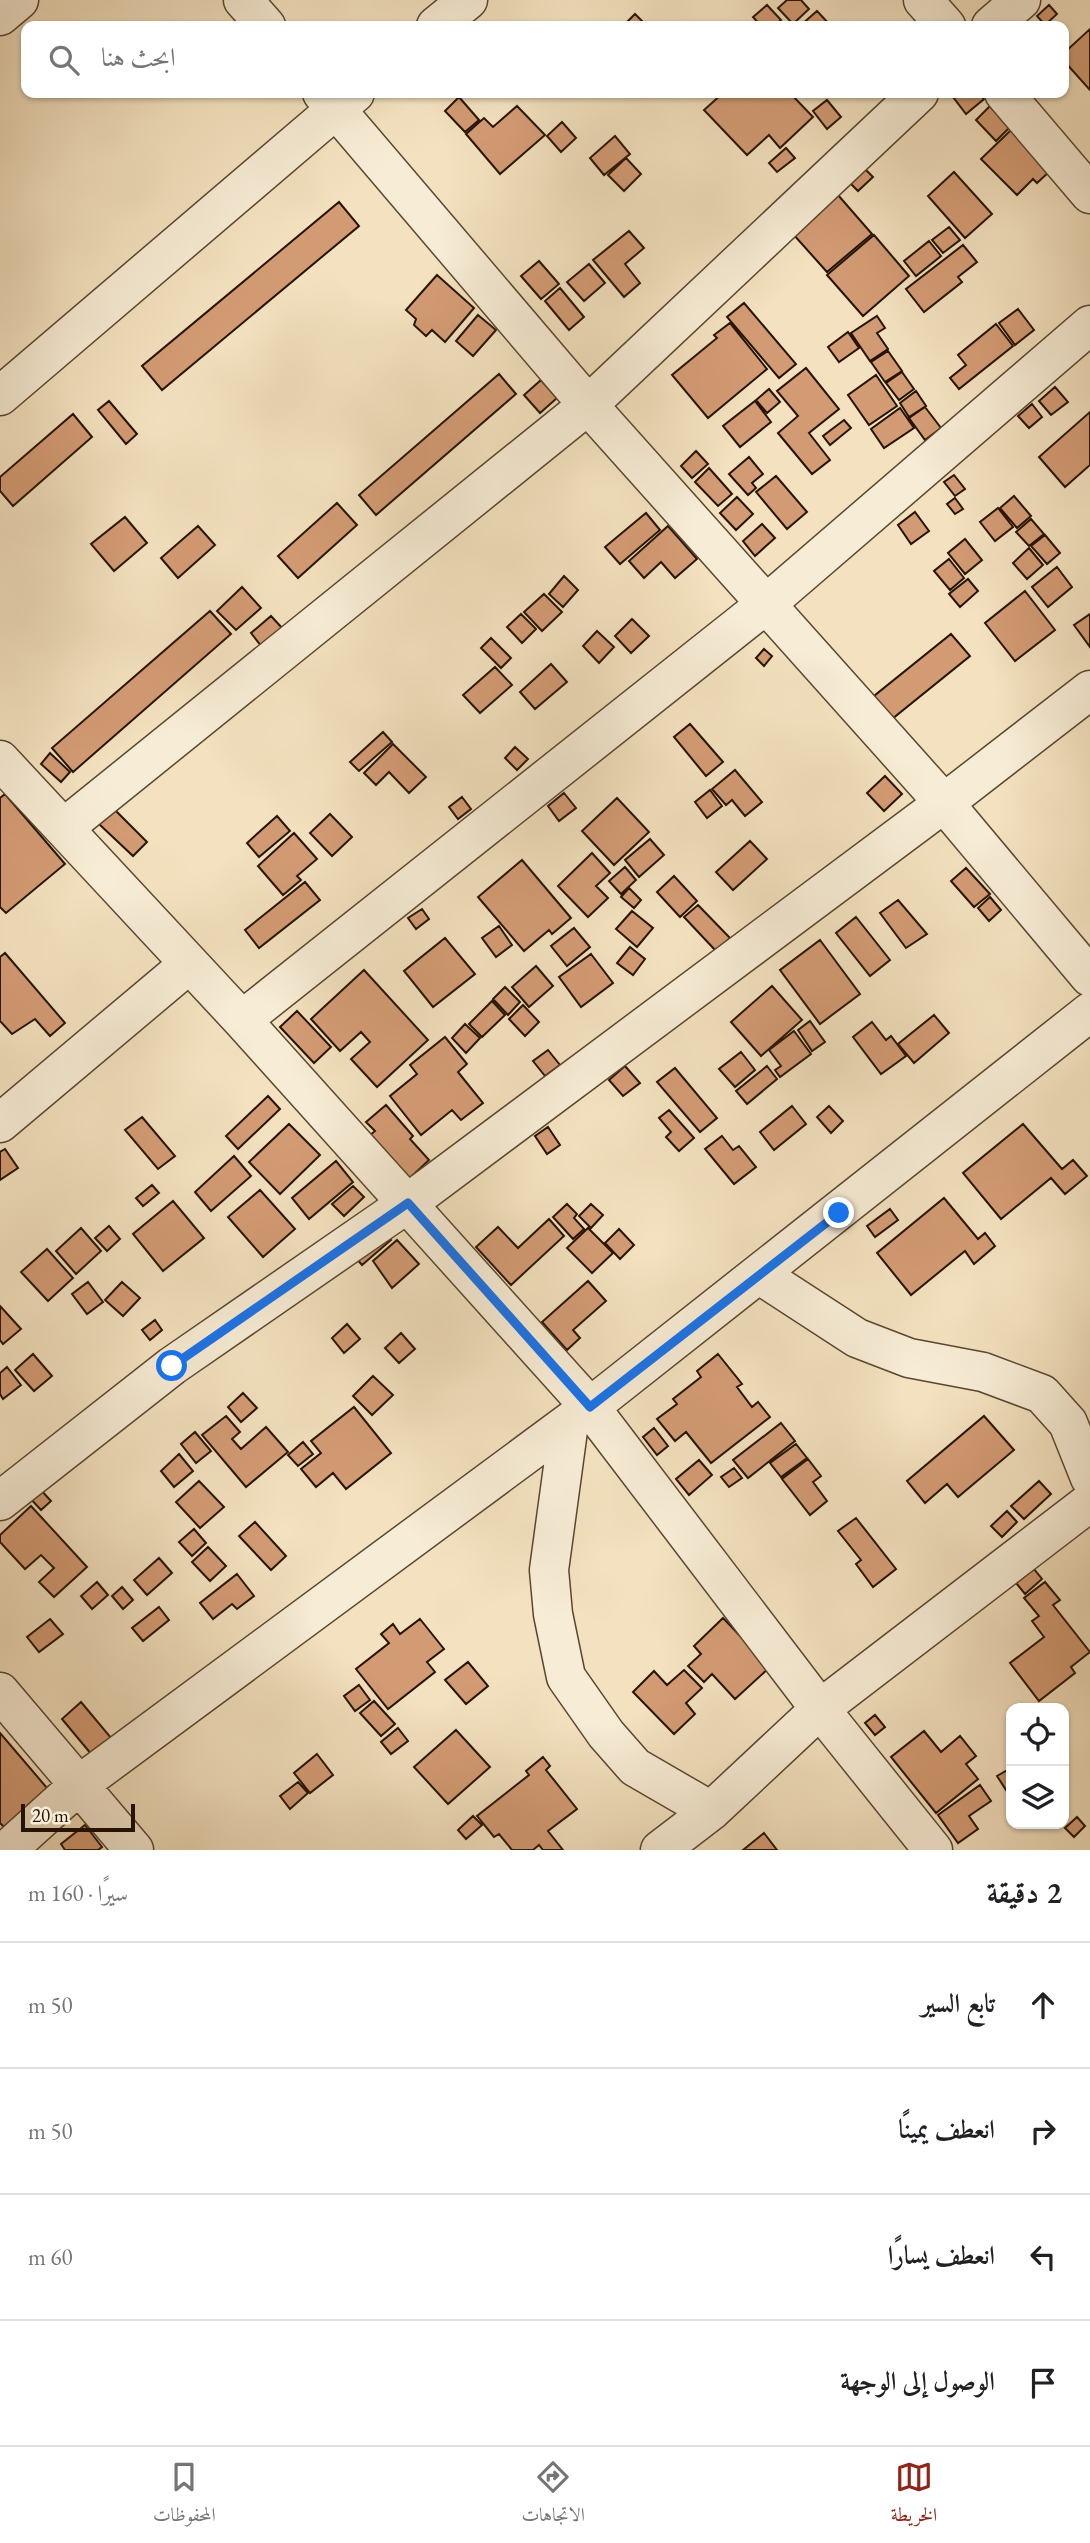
<!DOCTYPE html>
<html lang="ar">
<head>
<meta charset="utf-8">
<style>
	body { margin:0; font-family:"EB Garamond",Amiri,serif; background:#f6f6f6; color:#202124; direction:rtl }
	.controls { position:absolute; right:21px; bottom:21px; display:grid; overflow:hidden; border-radius:14px; box-shadow:0 2px 5px #0004 }
	.controls button { width:63px; height:63px; display:grid; place-items:center; padding:0; border:0; border-bottom:2px solid #e0e0e0; background:#fff; color:#202124; font:35px sans-serif }
	.scale { position:absolute; left:21px; bottom:18px; width:114px; box-sizing:border-box; padding-left:7px; border:4px solid #271400; border-top:0; font-size:19px; line-height:24px; white-space:nowrap; color:#271400; -webkit-text-stroke:5px #f7ecd5; paint-order:stroke }
	.stop { position:absolute; width:21px; height:21px; margin:-16px; border:5px solid #1a73e8; border-radius:50%; background:#fff }
	.stop.end { background:#1a73e8; border-color:#fff; box-shadow:0 2px 7px #0008 }
	.list { margin:0; padding:0; list-style:none }
	h2 { display:flex; justify-content:space-between; align-items:center; height:91px; margin:0; padding:0 28px; font-size:30px }
	h2 small { font-size:23px; font-weight:400; color:#757577 }
	.list li { display:grid; grid-template-columns:46px 1fr auto; gap:21px; align-items:center; box-sizing:border-box; height:126px; padding:0 28px; border-top:2px solid #e0e0e0 }
	.list b { display:block; font-size:26px; white-space:nowrap }
	.list em { font-size:23px; font-style:normal; color:#757577 }
	.icon { flex:none; width:38px; height:38px; fill:none; stroke:currentColor; stroke-width:2; stroke-linecap:round; stroke-linejoin:round }
	.map { position:relative; flex:none; width:1090px; height:1850px; overflow:hidden; direction:ltr }
	.search { position:absolute; background:#fff; box-shadow:0 2px 5px #0004; left:21px; right:21px; top:21px; height:77px; display:flex; align-items:center; gap:18px; box-sizing:border-box; padding:0 24px; border-radius:14px; color:#757577; font-size:26px }
	.sheet { height:595px; background:#fff }
	nav { display:flex; justify-content:space-around; align-items:center; box-sizing:border-box; height:98px; border-top:2px solid #e0e0e0; background:#fff; font-size:19px; color:#757577 }
	nav a { display:grid; justify-items:center; gap:4px }
	nav .on { color:#8f2418 }
	.map>svg:first-child { display:block }
	.building { fill:#d39b74; stroke:#271400; stroke-width:2 }
	.lines { fill:none; stroke-linecap:round; stroke-linejoin:round }
	.street-casing { stroke:#5a4730; stroke-width:41 }
	.street { stroke:#f7ecd5; stroke-width:38 }
	.route { stroke:#1a73e8; stroke-width:9 }
</style>
</head>
<body>
<div class="map">
<svg width="1090" height="1850" viewBox="0 0 1090 1850">
	<rect width="100%" height="100%" fill="#f3e1bf"/>
	<filter id="stains"><feTurbulence type="fractalNoise" baseFrequency=".00286" numOctaves="4"/><feColorMatrix values="0 0 0 0 .2 0 0 0 0 .09 0 0 0 0 .02 0 0 0 .5 -.17"/></filter>
	<radialGradient id="worn" r=".72"><stop offset=".6" stop-color="#630" stop-opacity="0"/><stop offset="1" stop-color="#630" stop-opacity=".3"/></radialGradient>
	<path class="building" d="M787 0H801L809 9 793 24 778 8Z
		M767 5 781 20 774 26H761L753 17Z
		M1049 5 1057 14 1045 25 1037 16Z
		M817 11 831 26H800Z
		M635 14 647 26H623Z
		M1090 29V90L1064 61V53Z
		M723 93H790L813 117 780 148 769 135 747 155 704 110Z
		M950 93H979L984 99 966 114Z
		M459 97 479 120 465 132 445 111Z
		M827 100 841 117 827 129 813 111Z
		M991 105 1011 126 996 141 976 120Z
		M517 106 545 135 500 174 466 134 484 118 493 127Z
		M562 122 576 138 561 152 547 136Z
		M1012 129 1051 170 1037 183 1033 179 1017 195 981 159Z
		M615 136 630 154 604 175 590 158Z
		M786 148 795 158 777 172 769 163Z
		M626 158 641 174 624 191 608 175Z
		M865 169 873 177 858 191 850 183Z
		M954 172 992 214 965 238 928 196Z
		M838 195 872 234 827 272 793 234Z
		M339 202 359 226 162 390 142 366Z
		M949 227 960 240 943 253 932 240Z
		M629 231 644 248 625 264 640 283 624 297 593 260Z
		M874 235 909 276 863 316 827 275Z
		M929 241 941 256 916 276 904 261Z
		M963 245 977 262 958 277 962 282 924 312 906 289Z
		M539 261 559 284 541 299 521 276Z
		M589 264 605 283 584 301 567 282Z
		M437 275 474 308 445 342 432 330 426 336 414 325 416 319 406 310Z
		M560 288 584 317 569 330 545 301Z
		M744 303 796 364 779 378 727 317Z
		M1018 309 1034 330 1015 345 999 323Z
		M478 315 496 330 473 356 456 341Z
		M877 316 885 328 877 333 888 349 870 361 851 333Z
		M730 323 767 369 708 418 672 375 717 338 714 335Z
		M996 324 1013 346 959 389 950 378 966 365 958 355Z
		M848 332 859 348 839 362 828 347Z
		M888 351 902 371 885 382 871 362Z
		M806 368 839 409 809 433 830 460 812 474 778 433 798 416 777 391Z
		M902 372 914 389 899 400 886 383Z
		M499 374 516 394 376 515 359 495Z
		M876 375 897 406 869 425 848 395Z
		M541 380 557 398 540 413 524 395Z
		M1055 387 1068 402 1051 415 1039 401Z
		M769 389 780 402 767 413 756 400Z
		M916 391 926 406 909 417 900 403Z
		M109 401 137 434 126 444 98 410Z
		M755 401 771 422 740 447 723 426Z
		M1032 404 1042 417 1029 428 1018 416Z
		M925 407 941 428 925 440 909 418Z
		M900 408 914 428 884 448 871 429Z
		M1090 412V465L1065 487 1039 457Z
		M73 414 92 437 13 506 0 491V477Z
		M844 420 851 428 830 445 823 436Z
		M696 451 708 464 692 478 681 466Z
		M749 457 763 474 752 483 756 488 748 495 729 474Z
		M709 468 732 494 718 506 695 482Z
		M954 475 965 489 955 496 944 482Z
		M776 476 807 512 787 529 756 492Z
		M1014 496 1031 516 1017 528 1000 508Z
		M737 497 753 514 736 530 720 513Z
		M955 498 963 509 955 514 947 504Z
		M337 503 357 525 298 578 278 556Z
		M998 508 1013 527 995 541 980 522Z
		M915 512 929 531 911 544 898 525Z
		M646 513 660 530 620 564 605 547Z
		M125 517 147 543 114 571 91 544Z
		M1031 519 1044 534 1029 546 1016 532Z
		M762 524 775 538 755 556 743 541Z
		M198 526 215 545 178 578 161 558Z
		M668 526 697 559 675 578 661 562 644 578 629 561Z
		M1045 535 1060 553 1047 564 1031 546Z
		M965 539 982 560 965 574 948 553Z
		M1029 548 1043 565 1027 579 1013 563Z
		M949 559 964 578 950 590 934 571Z
		M1057 567 1072 587 1048 607 1032 587Z
		M564 576 578 590 563 607 549 594Z
		M968 579 978 591 960 607 949 594Z
		M242 587 261 608 236 630 217 611Z
		M1025 591 1055 630 1015 661 985 623Z
		M544 594 562 612 542 631 524 612Z
		M210 611 231 634 73 772 52 748Z
		M521 614 536 629 522 643 507 627Z
		M1090 614V647L1074 625Z
		M271 616 283 629 262 647 251 633Z
		M632 619 649 636 631 653 615 636Z
		M597 631 614 647 599 663 583 646Z
		M951 634 970 656 892 719 874 696Z
		M491 638 511 658 501 668 481 648Z
		M764 649 772 656 764 666 756 658Z
		M551 664 567 682 535 709 520 692Z
		M495 667 512 685 480 713 463 695Z
		M690 724 723 762 706 776 674 737Z
		M383 732 392 742 359 771 350 762Z
		M393 744 426 777 409 793 389 772 376 785 364 773Z
		M515 747 528 759 517 770 505 758Z
		M50 753 70 772 61 782 41 764Z
		M735 770 762 802 745 816 732 800 726 805 712 789Z
		M885 776 902 794 884 811 867 793Z
		M710 790 722 806 707 818 695 802Z
		M564 793 576 808 559 821 548 806Z
		M5 794 65 864 6 913 0 907V798Z
		M462 797 471 809 458 819 449 807Z
		M617 798 649 832 614 865 582 831Z
		M114 809 147 842 133 856 99 824Z
		M330 814 352 837 332 856 310 833Z
		M277 816 290 831 259 857 247 843Z
		M294 833 317 859 297 876 301 880 283 895 258 866Z
		M650 839 664 855 639 877 625 860Z
		M750 841 767 859 733 890 716 872Z
		M592 853 610 873 596 886 608 898 588 917 558 886Z
		M522 860 571 918 552 934 549 930 524 951 478 897Z
		M625 867 636 880 621 894 609 881Z
		M966 868 990 894 974 907 951 881Z
		M674 876 697 901 680 917 657 892Z
		M305 882 320 900 259 948 245 930Z
		M629 888 641 900 634 908 621 897Z
		M990 897 1001 910 989 921 978 908Z
		M898 900 927 934 906 948 880 913Z
		M698 905 730 938 716 951 684 917Z
		M422 909 429 919 416 929 408 918Z
		M632 911 653 928 637 947 616 929Z
		M856 917 890 960 870 976 836 933Z
		M499 926 512 945 496 957 482 938Z
		M574 928 590 947 567 966 551 946Z
		M445 938 475 974 433 1007 404 971Z
		M820 940 860 994 820 1024 780 970Z
		M630 947 645 959 633 975 617 963Z
		M5 953 65 1023 50 1036 35 1019 12 1034 0 1021V957Z
		M591 954 613 983 581 1007 559 977Z
		M536 966 553 986 529 1007 512 987Z
		M364 970 428 1040 377 1087 351 1059 370 1042 361 1032 340 1051 311 1019Z
		M772 986 802 1020 761 1056 731 1022Z
		M505 987 520 1002 508 1015 493 999Z
		M492 1001 505 1015 482 1037 469 1024Z
		M523 1005 539 1022 525 1036 509 1019Z
		M297 1011 331 1047 314 1063 280 1027Z
		M934 1015 949 1033 914 1063 898 1044Z
		M810 1021 825 1042 812 1051 798 1030Z
		M872 1022 886 1040 891 1036 906 1056 881 1074 853 1037Z
		M465 1024 480 1038 466 1053 452 1038Z
		M794 1031 811 1054 780 1077 775 1070 781 1066 769 1050Z
		M445 1037 467 1064 458 1072 483 1103 461 1120 452 1110 421 1135 390 1096 417 1074 410 1065Z
		M548 1050 560 1065 545 1076 533 1061Z
		M741 1052 755 1070 735 1087 719 1069Z
		M625 1066 640 1083 623 1096 609 1080Z
		M767 1066 777 1079 747 1104 736 1091Z
		M675 1068 717 1118 700 1132 657 1082Z
		M268 1096 280 1109 238 1149 226 1136Z
		M386 1105 413 1136 410 1139 429 1160 413 1175 421 1184 379 1161 368 1137 375 1131 366 1122Z
		M792 1106 806 1124 774 1150 760 1132Z
		M829 1106 843 1121 831 1133 817 1117Z
		M669 1110 694 1138 679 1151 666 1137 671 1132 659 1118Z
		M142 1117 175 1156 158 1169 125 1130Z
		M289 1124 320 1155 280 1194 249 1162Z
		M1023 1124 1062 1169 1073 1160 1087 1176 1065 1194 1051 1178 1001 1219 963 1173Z
		M548 1127 560 1145 547 1154 535 1136Z
		M722 1136 733 1150 739 1146 756 1167 734 1184 705 1149Z
		M5 1149 18 1168 0 1180V1152Z
		M234 1156 251 1176 211 1211 195 1192Z
		M336 1161 353 1182 309 1219 292 1198Z
		M152 1185 159 1193 143 1206 136 1198Z
		M353 1186 364 1197 344 1216 332 1204Z
		M260 1190 295 1229 263 1257 228 1217Z
		M944 1198 978 1239 985 1233 995 1246 974 1264 965 1251 911 1295 877 1253Z
		M173 1201 204 1238 163 1271 133 1234Z
		M567 1204 577 1214 574 1218 584 1229 573 1239 553 1217Z
		M591 1204 603 1215 591 1228 579 1216Z
		M890 1209 898 1220 875 1237 867 1226Z
		M549 1219 564 1236 511 1285 476 1247 498 1227 518 1248Z
		M109 1226 120 1239 107 1251 95 1238Z
		M378 1226 391 1240 362 1265 349 1250Z
		M81 1228 101 1251 76 1274 56 1251Z
		M588 1228 613 1253 592 1273 567 1248Z
		M619 1229 634 1245 620 1259 605 1243Z
		M397 1240 419 1264 392 1288 373 1261Z
		M47 1249 73 1278 48 1301 21 1272Z
		M588 1281 606 1301 573 1330 580 1338 567 1350 542 1322Z
		M88 1282 103 1302 87 1314 72 1294Z
		M122 1282 140 1298 123 1316 105 1300Z
		M0 1306 21 1329 3 1344 0 1340Z
		M155 1320 162 1330 150 1340 142 1330Z
		M347 1324 360 1339 344 1353 332 1338Z
		M401 1333 415 1349 399 1363 385 1348Z
		M33 1354 52 1376 34 1391 15 1370Z
		M718 1354 742 1384 737 1387 752 1407 758 1402 770 1417 711 1463 686 1432 675 1441 657 1419 677 1404 673 1399 701 1377 697 1371Z
		M7 1367 21 1385 3 1399 0 1394V1373Z
		M373 1376 393 1395 372 1415 353 1396Z
		M243 1393 257 1408 241 1422 228 1407Z
		M354 1407 391 1453 346 1489 333 1473 316 1487 301 1469 321 1453 311 1441Z
		M226 1416 240 1432 232 1439 241 1449 266 1427 288 1452 246 1487 202 1435Z
		M984 1416 1014 1450 958 1497 947 1484 925 1503 907 1481Z
		M781 1423 795 1441 748 1478 733 1460Z
		M654 1428 668 1446 657 1455 643 1437Z
		M195 1432 211 1451 196 1463 181 1444Z
		M303 1442 313 1454 298 1466 288 1455Z
		M796 1444 807 1458 781 1477 770 1463Z
		M179 1454 193 1471 174 1487 161 1471Z
		M808 1459 821 1476 813 1482 827 1501 810 1515 782 1479Z
		M699 1460 712 1475 689 1495 676 1479Z
		M734 1468 742 1478 729 1487 721 1477Z
		M199 1481 224 1507 200 1528 176 1502Z
		M1039 1481 1051 1494 1024 1519 1011 1506Z
		M39 1488 51 1501 41 1510 29 1497Z
		M31 1506 87 1567 54 1597 39 1582 54 1568 41 1555 25 1569 0 1542V1535Z
		M1007 1511 1017 1522 1002 1537 991 1526Z
		M856 1518 896 1569 873 1587 856 1564 861 1560 838 1531Z
		M255 1522 286 1556 271 1570 239 1536Z
		M194 1529 206 1543 192 1556 179 1542Z
		M208 1547 226 1566 210 1581 192 1562Z
		M159 1558 172 1573 147 1595 134 1580Z
		M1034 1569 1042 1579 1025 1594 1016 1583Z
		M237 1574 254 1596 237 1609 232 1604 213 1619 200 1603Z
		M97 1582 108 1595 92 1609 81 1596Z
		M1045 1582 1060 1600 1053 1605 1090 1652 1071 1667 1075 1673 1039 1701 1010 1663 1044 1637 1032 1621 1039 1616 1024 1598Z
		M122 1587 133 1600 123 1609 112 1596Z
		M159 1607 169 1620 143 1641 132 1628Z
		M723 1618 770 1667 735 1699 712 1674 704 1682 688 1666 701 1654 694 1646Z
		M50 1619 63 1634 39 1652 27 1637Z
		M420 1619 444 1649 427 1662 435 1672 388 1709 356 1669 389 1643 381 1634 393 1624 400 1634Z
		M468 1662 488 1686 466 1704 445 1680Z
		M684 1670 702 1688 686 1703 695 1714 674 1734 633 1692 654 1671 667 1685Z
		M359 1685 370 1700 355 1711 344 1696Z
		M374 1701 395 1724 381 1736 360 1713Z
		M81 1702 112 1739 92 1755 62 1719Z
		M875 1715 885 1727 875 1735 865 1723Z
		M398 1728 408 1741 391 1754 381 1742Z
		M456 1730 490 1767 448 1804 414 1767Z
		M924 1731 941 1752 960 1736 976 1756 966 1764 978 1779 936 1813 891 1757Z
		M0 1733 53 1795 4 1827 0 1823Z
		M317 1754 333 1775 310 1793 294 1773Z
		M543 1757 550 1766 546 1770 577 1809 548 1831 563 1850H543L539 1845 533 1850H512L499 1834 494 1837 477 1816 529 1775 526 1771Z
		M1011 1768V1791L1008 1793 997 1776Z
		M298 1782 308 1793 290 1809 280 1796Z
		M980 1785 991 1801 969 1816 978 1829 958 1843 938 1815Z
		M473 1816 482 1825 466 1839 458 1830Z
		M1077 1817 1085 1826 1074 1837 1065 1828Z
		M85 1825 102 1847 98 1850H65L61 1844Z
		M764 1833 777 1850H743Z"/>
	<g class="lines">
		<g class="street-casing">
			<path id="street" d="M243 0 266 26
				M923 0 946 26
				M0 16 19 0
				M436 26 468 0
				M991 26 1021 0
				M322 93 588 405 944 803 1090 977
				M1004 93 1090 194
				M0 396 355 93
				M0 760 242 1020 590 1407 820 1709 933 1850
				M65 827 588 405 919 93
				M242 1020 765 605 1090 325
				M0 1123 189 964
				M760 1275 857 1338 909 1358 983 1372 1042 1394 1068 1423 1090 1478
				M569 1423 549 1570 553 1614 566 1677 606 1734 635 1767 711 1811
				M0 1501 172 1366 408 1203 944 803 1090 690
				M0 1692 134 1850
				M7 1850 80 1784 590 1407 1090 1012
				M660 1850 711 1811 820 1709 1090 1502"/>
		</g>
		<use href="#street" class="street"/>
	</g>
	<g class="lines">
		<path class="route" d="M172 1366 408 1203 590 1407 839 1213"/>
	</g>
	<rect width="100%" height="100%" filter="url(#stains)"/>
	<rect width="100%" height="100%" fill="url(#worn)"/>
</svg>
<div class="controls">
<button><svg class="icon" aria-label="locate" viewBox="0 0 24 24"><circle cx="12" cy="12" r="6"/><path d="M12 2v4M12 18v4M2 12h4M18 12h4"/></svg></button>
<button><svg class="icon" aria-label="layers" viewBox="0 0 24 24"><path d="M12 4l9 5-9 5-9-5zM3 14l9 5 9-5"/></svg></button>
</div>
<div class="scale">20 m</div>
<div class="stop" style="left:172px;top:1366px"></div>
<div class="stop end" style="left:839px;top:1213px"></div>
<div class="search"><svg class="icon" aria-label="search" viewBox="0 0 24 24"><circle cx="10" cy="10" r="6"/><path d="M15 15l6 6"/></svg>ابحث هنا</div>
</div>
<section class="sheet">
<h2>2 دقيقة<small>سيرًا · 160 m</small></h2>
<ul class="list">
<li><svg class="icon" aria-label="ahead" viewBox="0 0 24 24"><path d="M12 20V5M6 11l6-6 6 6"/></svg><div><b>تابع السير</b></div><em>50 m</em></li>
<li><svg class="icon" aria-label="right" viewBox="0 0 24 24"><path d="M7 20v-9h11M14 6l5 5-5 5"/></svg><div><b>انعطف يمينًا</b></div><em>50 m</em></li>
<li><svg class="icon" aria-label="left" viewBox="0 0 24 24"><path d="M17 20v-9H6M10 6l-5 5 5 5"/></svg><div><b>انعطف يسارًا</b></div><em>60 m</em></li>
<li><svg class="icon" aria-label="arrive" viewBox="0 0 24 24"><path d="M6 21V4h12l-3 4 3 4H6"/></svg><div><b>الوصول إلى الوجهة</b></div></li>
</ul>
</section>
<nav>
<a class="on"><svg class="icon" aria-label="map" viewBox="0 0 24 24"><path d="M3 6l6-2 6 2 6-2v14l-6 2-6-2-6 2zM9 4v14M15 6v14"/></svg>الخريطة</a>
<a><svg class="icon" aria-label="directions" viewBox="0 0 24 24"><path d="M12 3l9 9-9 9-9-9zM9 14v-3h6M13 9l2 2-2 2"/></svg>الاتجاهات</a>
<a><svg class="icon" aria-label="saved" viewBox="0 0 24 24"><path d="M7 4h10v16l-5-4-5 4z"/></svg>المحفوظات</a>
</nav>
</body>
</html>
